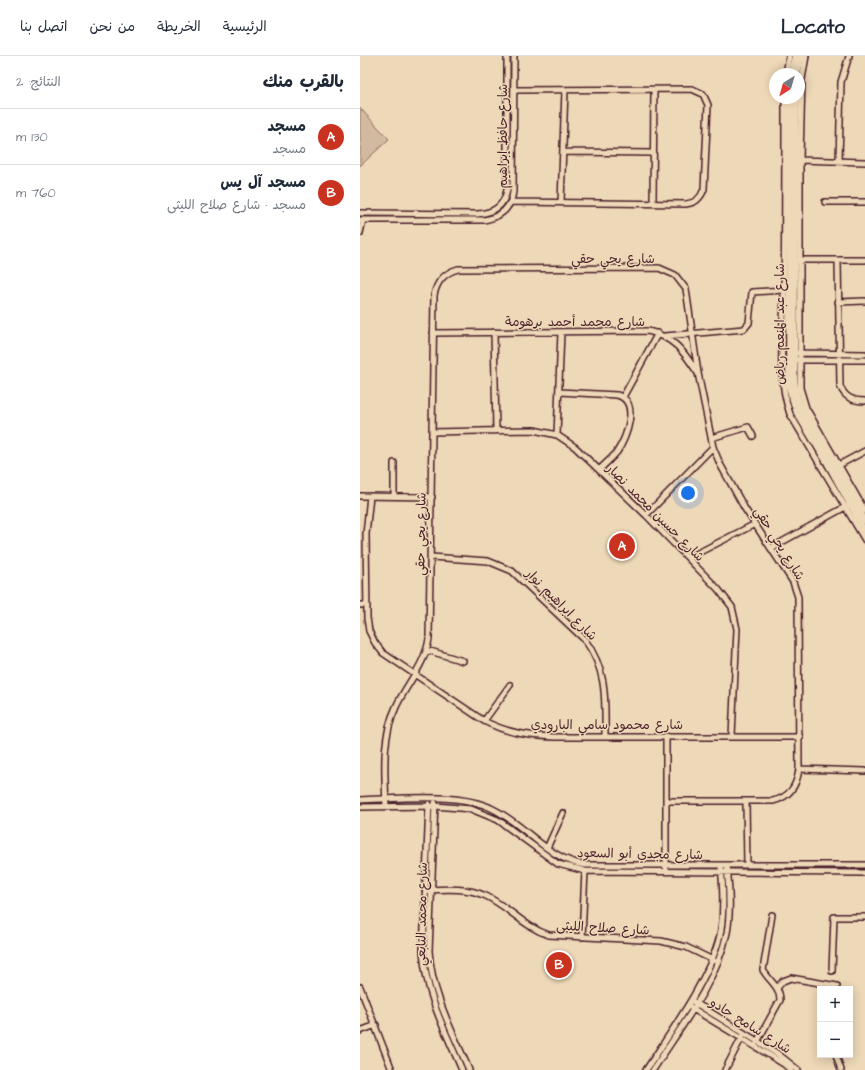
<!DOCTYPE html>
<html lang="ar">
<head>
<meta charset="utf-8">
<style>
	body { margin:0; font-family:"Architects Daughter","Playpen Sans Arabic",sans-serif; background:#f2f2f3; color:#1f2937; direction:rtl }
	.controls { position:absolute; right:12px; bottom:12px; display:grid; overflow:hidden; border-radius:0px; box-shadow:0 2px 10px #0003 }
	.controls button { width:36px; height:36px; display:grid; place-items:center; padding:0; border:0; border-bottom:1px solid #e0e1e3; background:#fff; color:#1f2937; font:20px sans-serif }
	.compass { position:absolute; left:409px; top:12px; width:36px; height:36px; border-radius:50%; background:#fff; box-shadow:0 2px 10px #0003; rotate:217deg }
	.you { position:absolute; left:328px; top:437px; width:14px; height:14px; margin:-10px; border:3px solid #fff; border-radius:50%; background:#1a73e8; box-shadow:0 0 0 6px #1a73e833 }
	.badge { display:grid; place-items:center; width:26px; height:26px; border-radius:50%; background:#c8321e; color:#fff; font-size:13px; font-weight:700 }
	.pin { position:absolute; translate:-50% -50%; border:2px solid #fff; box-shadow:0 1px 4px #0006 }
	.list { margin:0; padding:0; list-style:none }
	h2 { display:flex; justify-content:space-between; align-items:center; height:52px; margin:0; padding:0 16px; font-size:17px }
	h2 small { font-size:13px; font-weight:400; color:#747a83 }
	.list li { display:grid; grid-template-columns:26px 1fr auto; gap:12px; align-items:center; box-sizing:border-box; height:56px; padding:0 16px; border-top:1px solid #e0e1e3 }
	.list b { display:block; font-size:15px; white-space:nowrap }
	.list p { margin:0; font-size:13px; white-space:nowrap; color:#747a83 }
	.list em { font-size:13px; font-style:normal; color:#747a83 }
	.map { position:relative; flex:none; width:505px; height:1014px; overflow:hidden; direction:ltr }
	header { display:flex; align-items:center; gap:24px; box-sizing:border-box; height:56px; padding:0 20px; background:#fff; border-bottom:1px solid #e0e1e3 }
	header strong { font-size:19px }
	nav { display:flex; gap:22px; margin-inline-start:auto; font-size:14px }
	main { display:flex }
	aside { flex:1; background:#fff }
	.map>svg:first-child { display:block }
	.green { fill:#d2baa0; stroke:#8e6c66 }
	.lines { fill:none; stroke-linecap:round; stroke-linejoin:round }
	.minor-casing { stroke:#4a1f2b; stroke-width:8 }
	.tertiary-casing { stroke:#4a1f2b; stroke-width:9 }
	.minor { stroke:#edd8b7; stroke-width:5 }
	.tertiary { stroke:#edd8b7; stroke-width:6 }
	.labels { text-anchor:middle; stroke-width:3; stroke-linejoin:round; paint-order:stroke }
	.street-label { font-size:13px; fill:#4a1f2b; stroke:#edd8b7 }
</style>
</head>
<body>
<header>
<strong>Locato</strong>
<nav><a>الرئيسية</a><a>الخريطة</a><a>من نحن</a><a>اتصل بنا</a></nav>
</header>
<main>
<div class="map">
<svg width="505" height="1014" viewBox="0 0 505 1014">
	<rect width="100%" height="100%" fill="#edd8b7"/>
	<filter id="ink" filterUnits="userSpaceOnUse"><feTurbulence type="fractalNoise" baseFrequency=".025" numOctaves="2"/><feDisplacementMap in="SourceGraphic" scale="8" xChannelSelector="R" yChannelSelector="G"/><feConvolveMatrix kernelMatrix="1 2 1 2 8 2 1 2 1" color-interpolation-filters="sRGB"/></filter>
	<g filter="url(#ink)">
		<path class="green" d="M0 52 29 83 0 110Z"/>
		<g class="lines">
			<g class="minor-casing">
				<path id="minor" d="M446 0 442 23 440 104V332L446 352 505 455
					M426 18 429 0
					M425 42C425 106 425 170 424 234 424 275 416 318 430 358L505 484
					M203 96 293 97
					M438 104 505 106
					M479 105 481 26 489 0
					M151 146 326 148C336 147 341 142 344 133L348 49 343 38 332 33 154 34
					M201 146 205 34
					M465 146H505
					M293 147 294 34
					M0 157 117 158C133 157 144 151 147 134V0
					M0 164H124C140 161 151 153 153 136L154 0
					M0 177 3 164
					M439 204H505
					M478 204 480 330C485 342 493 345 505 345
					M478 246 505 245
					M134 276 136 374
					M73 277 288 275C314 281 324 296 337 316
					M305 280 384 273 389 267 392 236 424 234
					M438 297 505 298
					M422 304H505
					M199 336 257 339C281 345 266 382 257 396 252 402 245 408 239 414
					M263 341 298 277
					M72 376 174 374 197 379 215 391 286 459 358 533 372 551 377 573 372 680
					M197 379 201 276
					M351 382 388 371 393 380
					M479 409 505 395
					M0 440 72 441
					M10 440 6 478 7 562 9 575 15 587 23 597 124 665C147 677 169 680 194 681H440
					M34 440V407
					M286 459 353 391
					M411 492 487 450
					M71 501 128 505 152 515 225 584C248 616 245 644 245 681
					M328 502 395 468
					M0 549H7
					M67 594 103 605
					M124 665 150 629
					M306 680V811
					M439 713 505 715
					M0 744C37 743 100 736 133 753 166 769 187 803 225 809H505
					M386 746 387 809
					M75 747 69 895C72 939 92 974 109 1014
					M69 748 63 895C66 940 85 974 102 1014
					M0 751 75 750 111 753 138 764 198 808 225 815 505 817
					M26 751C25 717 21 683 36 651 47 627 65 609 69 583L74 239C77 225 84 217 98 213L299 212 315 219 326 233 338 317 353 391 360 408 385 453 433 526 438 541 439 713C437 730 430 741 413 745H306
					M187 792 203 757
					M65 834C85 833 107 831 126 840 149 851 164 871 189 879L301 885 326 891 357 906
					M222 881 225 815
					M472 915 474 861H505
					M0 931 32 1014
					M417 932 423 925 431 922 477 930
					M334 946 418 998 438 1014
					M330 951 424 1008 431 1014
					M0 975 16 969
					M397 986 420 944C420 930 409 925 403 914L412 859
					M476 999 481 1014
					M286 1014C310 977 354 917 361 874 364 853 363 830 361 810
					M293 1014C320 972 356 927 367 877 371 856 369 831 367 809
					M365 1014 382 981"/>
			</g>
			<g class="tertiary-casing">
				<path id="tertiary" d="M431 18 435 0
					M437 18 441 0
					M430 42 429 331 437 357 468 408 505 475
					M436 42 434 322C435 350 451 368 464 391 478 415 491 440 505 464"/>
			</g>
			<use href="#minor" class="minor"/>
			<use href="#tertiary" class="tertiary"/>
		</g>
	</g>
	<g class="labels">
		<g class="street-label">
			<text transform="translate(142 80) rotate(-90)" y="5">شارع حافظ إبراهيم</text>
			<text x="253" y="207">شارع يحي حقي</text>
			<text x="215" y="270">شارع محمد أحمد برهومة</text>
			<text transform="translate(419 268) rotate(-90)" y="5">شارع عبد المنعم رياض</text>
			<text transform="translate(296 456) rotate(45)" y="5">شارع حسين محمد نصار</text>
			<text transform="translate(60 478) rotate(-89)" y="5">شارع يحي حقي</text>
			<text transform="translate(420 487) rotate(58)" y="5">شارع يحي حقي</text>
			<text transform="translate(202 548) rotate(45)" y="5">شارع ابراهيم نوار</text>
			<text x="247" y="673">شارع محمود سامي البارودي</text>
			<text transform="translate(280 797) rotate(1)" y="5">شارع مجدي أبو السعود</text>
			<text transform="translate(61 858) rotate(-89)" y="5">شارع محمد التابعي</text>
			<text transform="translate(243 871) rotate(3)" y="5">شارع صلاح الليثى</text>
			<text transform="translate(391 969) rotate(32)" y="5">شارع سامح جادو</text>
		</g>
	</g>
</svg>
<div class="controls">
<button>+</button>
<button>−</button>
</div>
<svg class="compass" viewBox="-18 -18 36 36"><path d="M0-13l5 13h-10z" fill="#e53935"/><path d="M0 13l5-13h-10z" fill="#747a83"/></svg>
<div class="you"></div>
<div class="pin badge" style="left:262px;top:490px">A</div>
<div class="pin badge" style="left:199px;top:909px">B</div>
</div>
<aside>
<h2>بالقرب منك<small>النتائج: 2</small></h2>
<ul class="list">
<li><span class="badge">A</span><div><b>مسجد</b><p>مسجد</p></div><em>130 m</em></li>
<li><span class="badge">B</span><div><b>مسجد آل يس</b><p>مسجد · شارع صلاح الليثى</p></div><em>760 m</em></li>
</ul>
</aside>
</main>
</body>
</html>
